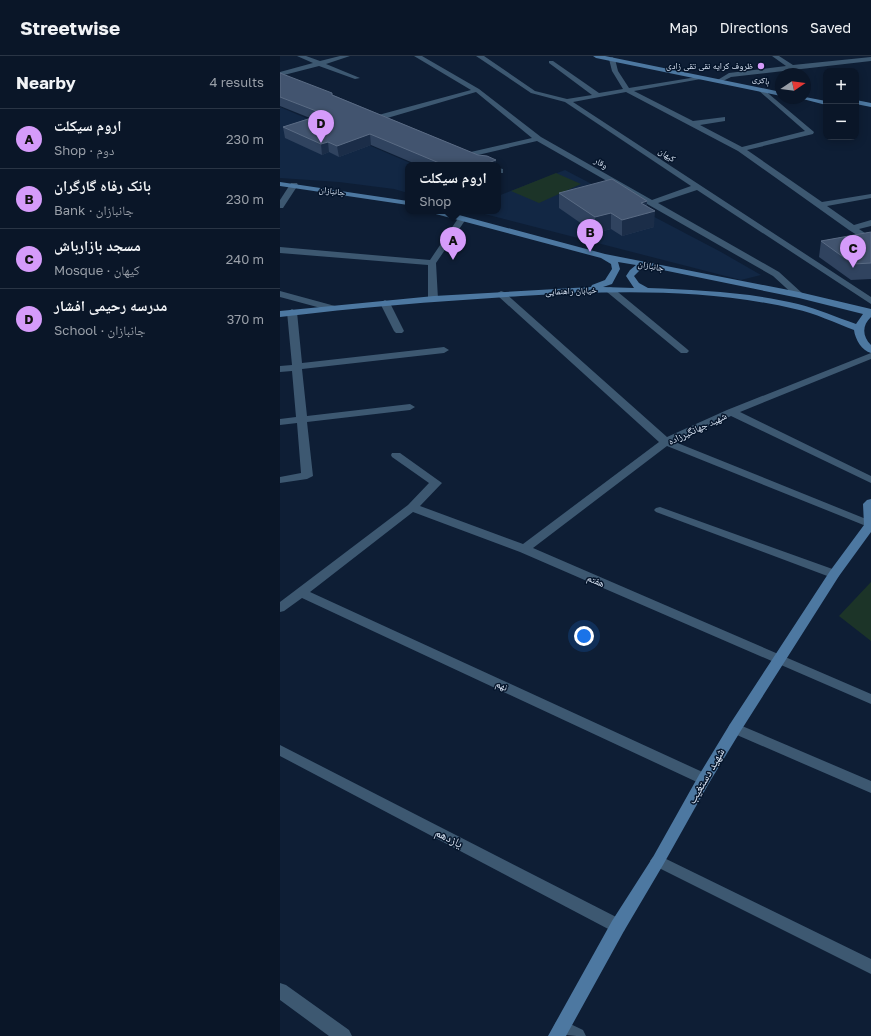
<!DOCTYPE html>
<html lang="en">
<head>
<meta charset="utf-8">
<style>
	body { margin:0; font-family:"Golos Text","Noto Naskh Arabic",sans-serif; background:#182334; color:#f1f3f6 }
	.controls { position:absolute; right:12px; top:12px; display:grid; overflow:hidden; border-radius:8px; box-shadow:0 2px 10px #0003 }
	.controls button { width:36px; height:36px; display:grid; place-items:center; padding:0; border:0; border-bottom:1px solid #2a3545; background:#0a1628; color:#f1f3f6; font:20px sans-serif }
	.compass { position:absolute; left:495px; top:12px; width:36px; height:36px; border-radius:50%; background:#0a1628; box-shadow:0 2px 10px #0003; rotate:77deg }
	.you { position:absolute; left:304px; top:580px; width:14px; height:14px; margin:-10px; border:3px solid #fff; border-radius:50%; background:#1a73e8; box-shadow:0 0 0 6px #1a73e833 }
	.badge { display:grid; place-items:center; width:26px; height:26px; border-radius:50%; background:#d59bfa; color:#111; font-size:13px; font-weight:700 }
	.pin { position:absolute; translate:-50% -33px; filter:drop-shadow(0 1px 2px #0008) }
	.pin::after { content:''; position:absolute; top:21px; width:14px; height:12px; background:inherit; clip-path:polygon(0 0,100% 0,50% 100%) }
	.popup { position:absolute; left:125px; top:106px; width:96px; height:52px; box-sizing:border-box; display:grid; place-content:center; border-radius:8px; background:#0a1628; filter:drop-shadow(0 1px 3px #0005); font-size:13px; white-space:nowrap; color:#999fa8 }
	.popup b { font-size:15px; color:#f1f3f6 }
	.popup::after { content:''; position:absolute; left:50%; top:100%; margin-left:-8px; border:8px solid transparent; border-top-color:#0a1628 }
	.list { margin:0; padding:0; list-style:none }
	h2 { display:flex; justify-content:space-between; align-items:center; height:52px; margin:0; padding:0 16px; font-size:17px }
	h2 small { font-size:13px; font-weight:400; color:#999fa8 }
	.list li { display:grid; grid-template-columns:26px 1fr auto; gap:12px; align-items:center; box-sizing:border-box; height:60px; padding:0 16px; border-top:1px solid #2a3545 }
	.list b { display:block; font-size:15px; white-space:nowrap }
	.list p { margin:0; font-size:13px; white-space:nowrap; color:#999fa8 }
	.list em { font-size:13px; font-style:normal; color:#999fa8 }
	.map { position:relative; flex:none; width:591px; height:980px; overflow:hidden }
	header { display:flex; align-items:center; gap:24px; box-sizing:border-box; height:56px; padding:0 20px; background:#0a1628; border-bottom:1px solid #2a3545 }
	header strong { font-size:19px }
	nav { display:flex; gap:22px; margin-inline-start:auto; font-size:14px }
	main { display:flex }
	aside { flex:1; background:#0a1628 }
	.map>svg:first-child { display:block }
	.built { fill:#122744 }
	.green { fill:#1c3428 }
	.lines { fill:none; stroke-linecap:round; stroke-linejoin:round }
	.street { fill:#3d5871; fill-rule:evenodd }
	.secondary { fill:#4d78a1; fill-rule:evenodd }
	.wall { fill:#30435f }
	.shaded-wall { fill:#1b2d48 }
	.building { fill:#42546f; stroke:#5a6b84 }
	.poi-dot { fill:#d59bfa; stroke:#05152b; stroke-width:1.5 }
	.labels { text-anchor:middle; stroke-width:3; stroke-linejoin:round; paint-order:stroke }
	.far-poi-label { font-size:9px; fill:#d9e4f4; stroke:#05152b; text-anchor:end }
	.far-street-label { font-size:9px; fill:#d9e4f4; stroke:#05152b }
	.street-label { font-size:10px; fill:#d9e4f4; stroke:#05152b }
	.near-street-label { font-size:12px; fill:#d9e4f4; stroke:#05152b }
</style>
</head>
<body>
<header>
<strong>Streetwise</strong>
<nav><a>Map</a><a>Directions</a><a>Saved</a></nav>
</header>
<main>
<aside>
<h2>Nearby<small>4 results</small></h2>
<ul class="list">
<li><span class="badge">A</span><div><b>اروم سیکلت</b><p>Shop · دوم</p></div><em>230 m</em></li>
<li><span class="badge">B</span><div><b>بانک رفاه گارگران</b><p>Bank · جانبازان</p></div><em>230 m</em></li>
<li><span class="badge">C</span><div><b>مسجد بازارباش</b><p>Mosque · کیهان</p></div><em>240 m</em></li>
<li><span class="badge">D</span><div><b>مدرسه رحیمی افشار</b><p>School · جانبازان</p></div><em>370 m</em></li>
</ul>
</aside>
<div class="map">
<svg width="591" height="980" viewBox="0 0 591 980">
	<rect width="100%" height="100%" fill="#0e1e35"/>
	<path class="built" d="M0 51 135 109H128V137L114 133 59 126 0 122Z
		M285 114 441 196 481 219 461 224 193 155H218V140Z"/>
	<path class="green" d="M276 117 301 128 259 147 231 135Z
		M591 526V585L559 560Z"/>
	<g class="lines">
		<path class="street" d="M17 0H26L40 5 60 0H70L46 8 80 22 75 23 39 10 0 20V16L33 7Z
			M134 0H142L199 33 261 81 372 144 411 130 285 46 251 37 196 0H204L255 35 287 43 312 39 269 7V5H273L319 37 343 33 332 15 329 3 332 1 335 3 338 15 349 32 423 20V22L421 23 354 35 413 65 445 61V65L420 69 462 91 525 75 478 34 483 33 534 76 533 78 467 94 542 146 591 138V142L547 150 574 169 591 164V170L579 173 591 181V188L569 174 458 95 346 36 293 46 591 241V248L417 134 378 147 499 216 522 237 524 239 522 241H516L493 220 257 85 185 102H182V98L252 82 196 36 97 65H91V61L191 34Z
			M492 0H499L513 9 591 1V5L451 21 439 27 436 25 449 17 506 10Z
			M218 112 223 113V117H218Z
			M11 127H17L18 129 3 152H0V144Z
			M179 161H182L186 163 156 207 158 243 153 246 148 243V209L0 197V191L150 204Z
			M330 231 333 232 407 293 409 295 407 297H401L327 236 325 234Z
			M0 235 55 250 57 252 52 255 0 241Z
			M221 235 224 236 387 381 447 354 591 297V303L460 356 591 420V427L451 360 395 386 591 465V472L387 390 253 492 591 638V648L240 496 133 456 30 536 429 719 431 723 429 727 424 728 419 727 22 542 4 555 0 556V546L128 449 149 427 112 401 111 399 112 397H120L162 427 140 450 243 488 379 386 218 240 216 238Z
			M105 244 110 247 124 275 122 277H116L114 275 100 247Z
			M12 253 17 256 22 307 164 291 169 294 164 297 22 313 27 360 130 348 135 351 130 354 27 366 33 420 27 423 0 427V421L21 417 17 367 0 369V363L16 361 12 315 0 316V310L12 309 7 256Z
			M380 451 558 515 560 518 558 521H550L376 456 374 454 376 452Z
			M455 667 591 725V737L450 676 448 672 450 668Z
			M0 689 344 865 346 870 344 875 338 877 332 875 0 700Z
			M378 799 591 903V918L373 809 370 805 373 801Z
			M0 927 6 929 69 974 72 980H49L0 944Z
			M282 964 303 974 306 980C294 980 279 980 273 972L276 966Z"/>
		<path class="secondary" d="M313 0H325L501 36V40L316 2Z
			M525 41 546 45V49L519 42H525Z
			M576 44 591 47V51L576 48Z
			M0 126 128 145V149L0 130Z
			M151 155H164L325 198 519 236 591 253V261C582 269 582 280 591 289V297C582 295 575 283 574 274 555 267 535 257 515 253 426 232 331 235 241 240 160 245 80 251 0 261V255L154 240 311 231 312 229 325 224 332 213 331 208 321 202 152 157ZM338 206 356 209 350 214 346 220 354 232 323 231 332 228 340 213ZM368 211 519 242 583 258 576 268C556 261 538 253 518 248 469 236 417 234 368 232L359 227 354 220 360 214Z
			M591 443V476L559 520 460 676 429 727 383 809 344 875 286 980H268L332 865 373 801 419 719 450 668 550 515 584 469 583 448 587 444Z"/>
	</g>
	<path class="wall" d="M0 17 198 99 216 104V109H138L91 89 59 101 49 96 42 99 5 82 3 71 30 62 0 50Z
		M279 137 367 145V151L374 171 342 180 331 173 315 177 279 152Z
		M591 176V223L571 224 539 201 541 185Z"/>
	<path class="shaded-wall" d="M90 78 91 89 59 101 57 90Z
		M48 86 49 96 42 99 41 88Z
		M216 104V109H203Z
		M367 145 366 158 375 155 374 171 342 180V164L361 147Z
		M331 157V173L315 177V161Z"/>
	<path class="building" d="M0 17 52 37V39L198 99 207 100 216 104 203 109H164L90 78 57 90 48 86 41 88 3 71 44 58 0 41Z
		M332 123 367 145 361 147 375 155 342 164 331 157 315 161 279 137Z
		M591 176V207L573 208 541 185Z"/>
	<circle class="poi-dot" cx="481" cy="10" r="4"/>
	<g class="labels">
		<g class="far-poi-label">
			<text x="473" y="13">ظروف کرایه نقی تقی زادی</text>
		</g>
		<g class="far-street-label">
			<text transform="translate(481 24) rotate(12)" y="3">باکری</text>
			<text transform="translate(387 99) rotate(33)" y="3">کیهان</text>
			<text transform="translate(321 107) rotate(29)" y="3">وقار</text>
			<text transform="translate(52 135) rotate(8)" y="3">جانبازان</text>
			<text transform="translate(371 210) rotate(11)" y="3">جانبازان</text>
			<text transform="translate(291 235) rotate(-2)" y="3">خیابان راهنمایی</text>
		</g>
		<g class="street-label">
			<text transform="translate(417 372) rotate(-25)" y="4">شهید جهانگیرزاده</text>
			<text transform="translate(316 524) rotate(23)" y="4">هفتم</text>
			<text transform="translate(222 629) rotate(25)" y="4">نهم</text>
		</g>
		<g class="near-street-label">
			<text transform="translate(426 720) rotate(-60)" y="4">شهید دستغیب</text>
			<text transform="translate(169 782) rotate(27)" y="4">یازدهم</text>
		</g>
	</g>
</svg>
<div class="controls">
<button>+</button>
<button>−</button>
</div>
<svg class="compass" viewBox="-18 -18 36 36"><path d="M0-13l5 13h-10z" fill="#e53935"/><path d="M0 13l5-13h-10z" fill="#999fa8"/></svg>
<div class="you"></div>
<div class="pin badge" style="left:173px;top:204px">A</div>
<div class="popup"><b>اروم سیکلت</b>Shop</div>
<div class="pin badge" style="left:310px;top:196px">B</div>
<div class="pin badge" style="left:573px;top:212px">C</div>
<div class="pin badge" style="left:41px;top:87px">D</div>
</div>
</main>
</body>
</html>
